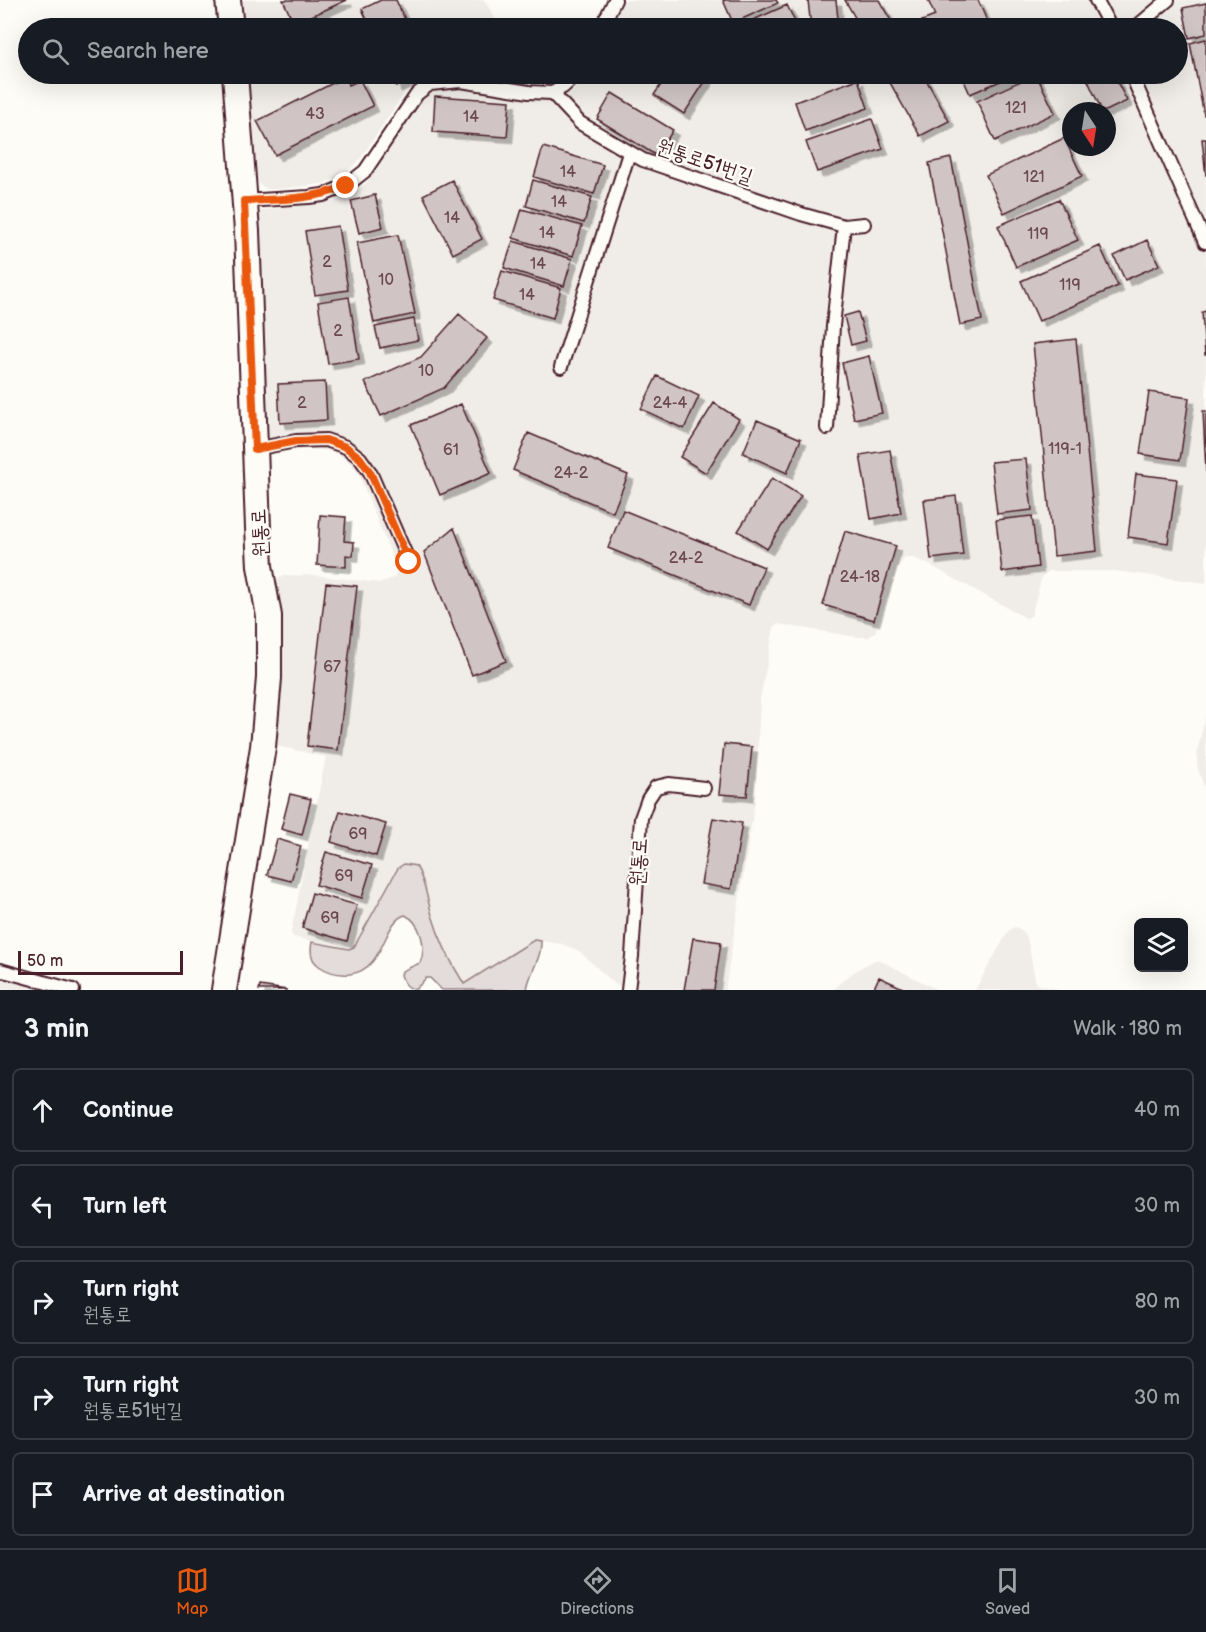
<!DOCTYPE html>
<html lang="en">
<head>
<meta charset="utf-8">
<style>
	body { margin:0; font-family:"Balsamiq Sans","Poor Story",sans-serif; background:#242831; color:#f1f3f6 }
	.controls { position:absolute; right:18px; bottom:18px; display:grid; overflow:hidden; border-radius:9px; box-shadow:0 6px 24px #0002 }
	.controls button { width:54px; height:54px; display:grid; place-items:center; padding:0; border:0; border-bottom:2px solid #363941; background:#171b24; color:#f1f3f6; font:30px sans-serif }
	.compass { position:absolute; left:1062px; top:102px; width:54px; height:54px; border-radius:50%; background:#171b24; box-shadow:0 6px 24px #0002; rotate:168deg }
	.scale { position:absolute; left:18px; bottom:15px; width:165px; box-sizing:border-box; padding-left:6px; border:3px solid #4a1f2b; border-top:0; font-size:16px; line-height:21px; white-space:nowrap; color:#4a1f2b; -webkit-text-stroke:4px #fdfcf7; paint-order:stroke }
	.stop { position:absolute; width:18px; height:18px; margin:-14px; border:4px solid #ea580c; border-radius:50%; background:#fff }
	.stop.end { background:#ea580c; border-color:#fff; box-shadow:0 2px 6px #0008 }
	.list { margin:0; padding:0; list-style:none }
	h2 { display:flex; justify-content:space-between; align-items:center; height:78px; margin:0; padding:0 24px; font-size:26px }
	h2 small { font-size:20px; font-weight:400; color:#9ea1a6 }
	.list li { display:grid; grid-template-columns:39px 1fr auto; gap:18px; align-items:center; box-sizing:border-box; height:84px; margin:0 12px 12px; padding:0 12px; border:2px solid #363941; border-radius:9px }
	.list b { display:block; font-size:22px; white-space:nowrap }
	.list p { margin:0; font-size:20px; white-space:nowrap; color:#9ea1a6 }
	.list em { font-size:20px; font-style:normal; color:#9ea1a6 }
	.icon { flex:none; width:33px; height:33px; fill:none; stroke:currentColor; stroke-width:2; stroke-linecap:round; stroke-linejoin:round }
	.map { position:relative; flex:none; width:1206px; height:990px; overflow:hidden }
	.search { position:absolute; background:#171b24; box-shadow:0 6px 24px #0002; left:18px; right:18px; top:18px; height:66px; display:flex; align-items:center; gap:15px; box-sizing:border-box; padding:0 21px; border-radius:33px; color:#9ea1a6; font-size:22px }
	.sheet { height:558px; background:#171b24 }
	nav { display:flex; justify-content:space-around; align-items:center; box-sizing:border-box; height:84px; border-top:2px solid #363941; background:#171b24; font-size:16px; color:#9ea1a6 }
	nav a { display:grid; justify-items:center; gap:3px }
	nav .on { color:#ea580c }
	.map>svg:first-child { display:block }
	.built { fill:#f0ece8; fill-rule:evenodd }
	.green { fill:#e3dcda; stroke:#967e82; stroke-width:1.5 }
	.building { fill:#d0c5c4; stroke:#4a1f2b; stroke-width:1.5; filter:url(#shadow) }
	.lines { fill:none; stroke-linecap:round; stroke-linejoin:round }
	.service-casing { stroke:#4a1f2b; stroke-width:16 }
	.minor-casing { stroke:#4a1f2b; stroke-width:28 }
	.service { stroke:#fdfcf7; stroke-width:12 }
	.minor { stroke:#fdfcf7; stroke-width:24 }
	.route { stroke:#ea580c; stroke-width:8 }
	.labels { text-anchor:middle; stroke-width:4.5; stroke-linejoin:round; paint-order:stroke }
	.number-label { font-size:16px; fill:#6c4851 }
	.street-label { font-size:20px; fill:#4a1f2b; stroke:#fdfcf7 }
</style>
</head>
<body>
<div class="map">
<svg width="1206" height="990" viewBox="0 0 1206 990">
	<defs>
		<filter id="shadow"><feDropShadow dx="5.5" dy="5.5" stdDeviation="0" flood-color="#0004"/></filter>
	</defs>
	<rect width="100%" height="100%" fill="#fdfcf7"/>
	<filter id="ink" filterUnits="userSpaceOnUse"><feTurbulence type="fractalNoise" baseFrequency=".0167" numOctaves="2"/><feDisplacementMap in="SourceGraphic" scale="12" xChannelSelector="R" yChannelSelector="G"/><feConvolveMatrix kernelMatrix="1 2 1 2 8 2 1 2 1" color-interpolation-filters="sRGB"/></filter>
	<g filter="url(#ink)">
		<path class="built" d="M235 0H484L501 28H239Z
			M622 0H1206V583L1115 571H1049L1042 576 1031 616 1026 618 928 564 913 558H905L899 565 875 632 869 637H857L778 624 774 627 760 699 755 801 725 990H632L615 984 579 951 562 944 534 940 464 984 452 965 433 918 420 873 404 864 397 868 354 947 349 949 293 937 291 933 326 757 277 746 279 694 275 584 277 579 284 576 312 575 380 583 395 577 397 569 359 475 351 463 340 455 327 450 307 449 265 454 258 214 263 210 320 203 343 199 357 192 374 174 423 95 431 91 441 89H465L545 100 563 96 573 90 581 82 586 74H1178V28H608ZM1071 111H1107V147H1071Z
			M243 74H439L415 83 405 92 360 159 344 175 322 184 279 189H267L260 185 255 177Z
			M462 74H530V75L529 80 524 82Z
			M1206 714V794L1197 765 1198 748Z
			M1015 927 1022 930 1027 937 1036 984 1060 990H975L1009 930Z
			M877 959 938 990H834L840 983 858 969Z
			M0 977 50 990H0Z"/>
		<path class="green" d="M404 864 416 866C425 880 427 899 432 915 439 939 451 963 464 984L534 940 541 941C542 959 529 972 527 990H442L430 978H426L416 989C407 989 404 983 401 975L402 971 420 963C427 948 421 922 405 915 383 921 385 970 350 974 339 975 329 973 319 966 310 960 310 951 312 942L349 949 354 947 398 868Z"/>
		<path class="building" d="M283 0H347L294 24Z
			M381 0H396L409 28H371L362 9Z
			M723 0H776L778 3 733 23Z
			M808 0H836L839 28H811Z
			M845 0H879L893 24 886 28H861Z
			M928 0H978L990 28H925L922 21 935 16Z
			M1206 3V34L1189 38 1183 8Z
			M787 5 798 28H743L742 25Z
			M1206 39V114L1204 115 1190 43Z
			M391 74H423L396 86Z
			M484 74H523L522 80Z
			M668 74H710L684 114 654 95Z
			M899 74H923L949 121 920 136 888 79Z
			M961 74H1009L1010 77 970 94Z
			M1036 74 1055 113 995 141 977 101Z
			M1104 74H1113L1127 101 1106 111H1102L1088 81Z
			M345 77 349 85 360 80 373 106 275 155 257 121Z
			M858 79 868 108 805 131 795 102Z
			M612 93 673 130 657 156 597 119Z
			M435 96 510 101 507 137 433 132Z
			M872 119 883 149 817 172 806 142Z
			M1064 138 1082 176 1004 213 986 175Z
			M1202 139H1206V176Z
			M543 147 603 165 594 194 534 177Z
			M951 158 982 320 960 325 929 163Z
			M452 180 482 239 453 254 423 195Z
			M533 180 592 197 584 223 526 206Z
			M375 195 383 227 359 233 351 201Z
			M1059 199 1078 240 1016 267 998 226Z
			M522 209 582 226 573 256 513 238Z
			M338 226 348 290 315 295 305 231Z
			M398 235 415 314 374 323 357 243Z
			M1147 240 1159 265 1125 280 1114 256Z
			M513 241 572 259 564 286 504 268Z
			M1100 246 1118 286 1039 321 1021 281Z
			M502 271 561 288 553 318 493 300Z
			M349 297 359 359 328 364 318 302Z
			M1206 311V355H1205L1202 312Z
			M858 312 866 341 851 345 844 316Z
			M459 314 487 338 444 388 381 416 365 382 421 357Z
			M414 319 418 340 380 348 375 327Z
			M1076 339 1097 551 1054 556 1033 344Z
			M869 356 882 413 854 419 842 363Z
			M657 376 699 396 684 429 641 409Z
			M325 382 327 420 280 423 278 384Z
			M1149 392 1189 398 1180 460 1140 454Z
			M714 403 739 419 706 473 680 457Z
			M461 404 491 473 440 495 411 425Z
			M1203 411H1206V472Z
			M757 420 801 439 787 473 743 453Z
			M528 433 628 475 613 512 513 470Z
			M890 450 901 513 871 519 860 455Z
			M1026 459 1032 510 997 514 991 462Z
			M1136 474 1177 479 1168 543 1128 537Z
			M772 478 801 496 767 549 738 531Z
			M956 496 963 555 931 559 924 500Z
			M623 510 764 567 749 605 608 548Z
			M320 515 346 517 344 541 354 542 353 556 346 555V567L317 565Z
			M1032 516 1038 567 1002 572 996 520Z
			M454 528 506 661 472 675 424 552Z
			M845 531 896 546 874 620 823 605Z
			M326 583 357 586 338 750 307 746Z
			M724 744 752 747 747 796 719 794Z
			M290 794 311 799 302 835 281 829Z
			M340 811 386 824 376 856 331 842Z
			M713 818 742 823 731 889 701 884Z
			M277 839 301 846 291 881 267 875Z
			M326 852 372 865 362 898 316 885Z
			M312 893 357 905 347 941 302 928Z
			M693 938 721 942 714 990H684Z
			M879 977 907 990H873Z
			M260 986 287 990H259Z"/>
		<g class="lines">
			<g class="service-casing">
				<path id="service" d="M1096 0 1111 28
					M601 28 615 0
					M1135 28 1168 0
					M1131 74 1205 242
					M552 93 580 123 643 160 801 214 844 226 864 224
					M245 201 309 197 323 195 346 186 365 171 417 94 430 84 461 81 529 92 552 93 563 87 577 74
					M561 367 629 153
					M827 428 833 326 844 226
					M255 449 296 441 326 440 346 447 360 458 370 472 409 562
					M0 970 73 990
					M628 990 632 956 641 818 648 799 656 787 669 784 704 788"/>
			</g>
			<g class="minor-casing">
				<path id="minor" d="M228 0 231 28
					M224 990 263 747 269 678V616L260 566 258 528 247 231 235 74"/>
			</g>
			<use href="#service" class="service"/>
			<use href="#minor" class="minor"/>
		</g>
	</g>
	<g class="lines" filter="url(#ink)">
		<path class="route" d="M346 186C314 200 279 199 244 201L255 449 296 441 326 440 346 447 360 458 370 472 409 562"/>
	</g>
	<g class="labels">
		<g class="number-label">
			<text x="1016" y="113">121</text>
			<text x="315" y="119">43</text>
			<text x="471" y="122">14</text>
			<text x="568" y="177">14</text>
			<text x="1034" y="182">121</text>
			<text x="559" y="207">14</text>
			<text x="452" y="223">14</text>
			<text x="547" y="238">14</text>
			<text x="1038" y="239">119</text>
			<text x="327" y="267">2</text>
			<text x="538" y="269">14</text>
			<text x="386" y="285">10</text>
			<text x="1070" y="290">119</text>
			<text x="527" y="300">14</text>
			<text x="338" y="336">2</text>
			<text x="426" y="376">10</text>
			<text x="302" y="408">2</text>
			<text x="670" y="408">24-4</text>
			<text x="1065" y="454">119-1</text>
			<text x="451" y="455">61</text>
			<text x="571" y="478">24-2</text>
			<text x="686" y="563">24-2</text>
			<text x="860" y="582">24-18</text>
			<text x="332" y="672">67</text>
			<text x="358" y="839">69</text>
			<text x="344" y="881">69</text>
			<text x="330" y="923">69</text>
		</g>
		<g class="street-label">
			<text transform="translate(705 161) rotate(19)" y="7">원통로51번길</text>
			<text transform="translate(259 533) rotate(-93)" y="7">원통로</text>
			<text transform="translate(638 862) rotate(-86)" y="7">원통로</text>
		</g>
	</g>
</svg>
<div class="controls">
<button><svg class="icon" aria-label="layers" viewBox="0 0 24 24"><path d="M12 4l9 5-9 5-9-5zM3 14l9 5 9-5"/></svg></button>
</div>
<svg class="compass" viewBox="-18 -18 36 36"><path d="M0-13l5 13h-10z" fill="#e53935"/><path d="M0 13l5-13h-10z" fill="#9ea1a6"/></svg>
<div class="scale">50 m</div>
<div class="stop" style="left:409px;top:562px"></div>
<div class="stop end" style="left:346px;top:186px"></div>
<div class="search"><svg class="icon" aria-label="search" viewBox="0 0 24 24"><circle cx="10" cy="10" r="6"/><path d="M15 15l6 6"/></svg>Search here</div>
</div>
<section class="sheet">
<h2>3 min<small>Walk · 180 m</small></h2>
<ul class="list">
<li><svg class="icon" aria-label="ahead" viewBox="0 0 24 24"><path d="M12 20V5M6 11l6-6 6 6"/></svg><div><b>Continue</b></div><em>40 m</em></li>
<li><svg class="icon" aria-label="left" viewBox="0 0 24 24"><path d="M17 20v-9H6M10 6l-5 5 5 5"/></svg><div><b>Turn left</b></div><em>30 m</em></li>
<li><svg class="icon" aria-label="right" viewBox="0 0 24 24"><path d="M7 20v-9h11M14 6l5 5-5 5"/></svg><div><b>Turn right</b><p>원통로</p></div><em>80 m</em></li>
<li><svg class="icon" aria-label="right" viewBox="0 0 24 24"><path d="M7 20v-9h11M14 6l5 5-5 5"/></svg><div><b>Turn right</b><p>원통로51번길</p></div><em>30 m</em></li>
<li><svg class="icon" aria-label="arrive" viewBox="0 0 24 24"><path d="M6 21V4h12l-3 4 3 4H6"/></svg><div><b>Arrive at destination</b></div></li>
</ul>
</section>
<nav>
<a class="on"><svg class="icon" aria-label="map" viewBox="0 0 24 24"><path d="M3 6l6-2 6 2 6-2v14l-6 2-6-2-6 2zM9 4v14M15 6v14"/></svg>Map</a>
<a><svg class="icon" aria-label="directions" viewBox="0 0 24 24"><path d="M12 3l9 9-9 9-9-9zM9 14v-3h6M13 9l2 2-2 2"/></svg>Directions</a>
<a><svg class="icon" aria-label="saved" viewBox="0 0 24 24"><path d="M7 4h10v16l-5-4-5 4z"/></svg>Saved</a>
</nav>
</body>
</html>
